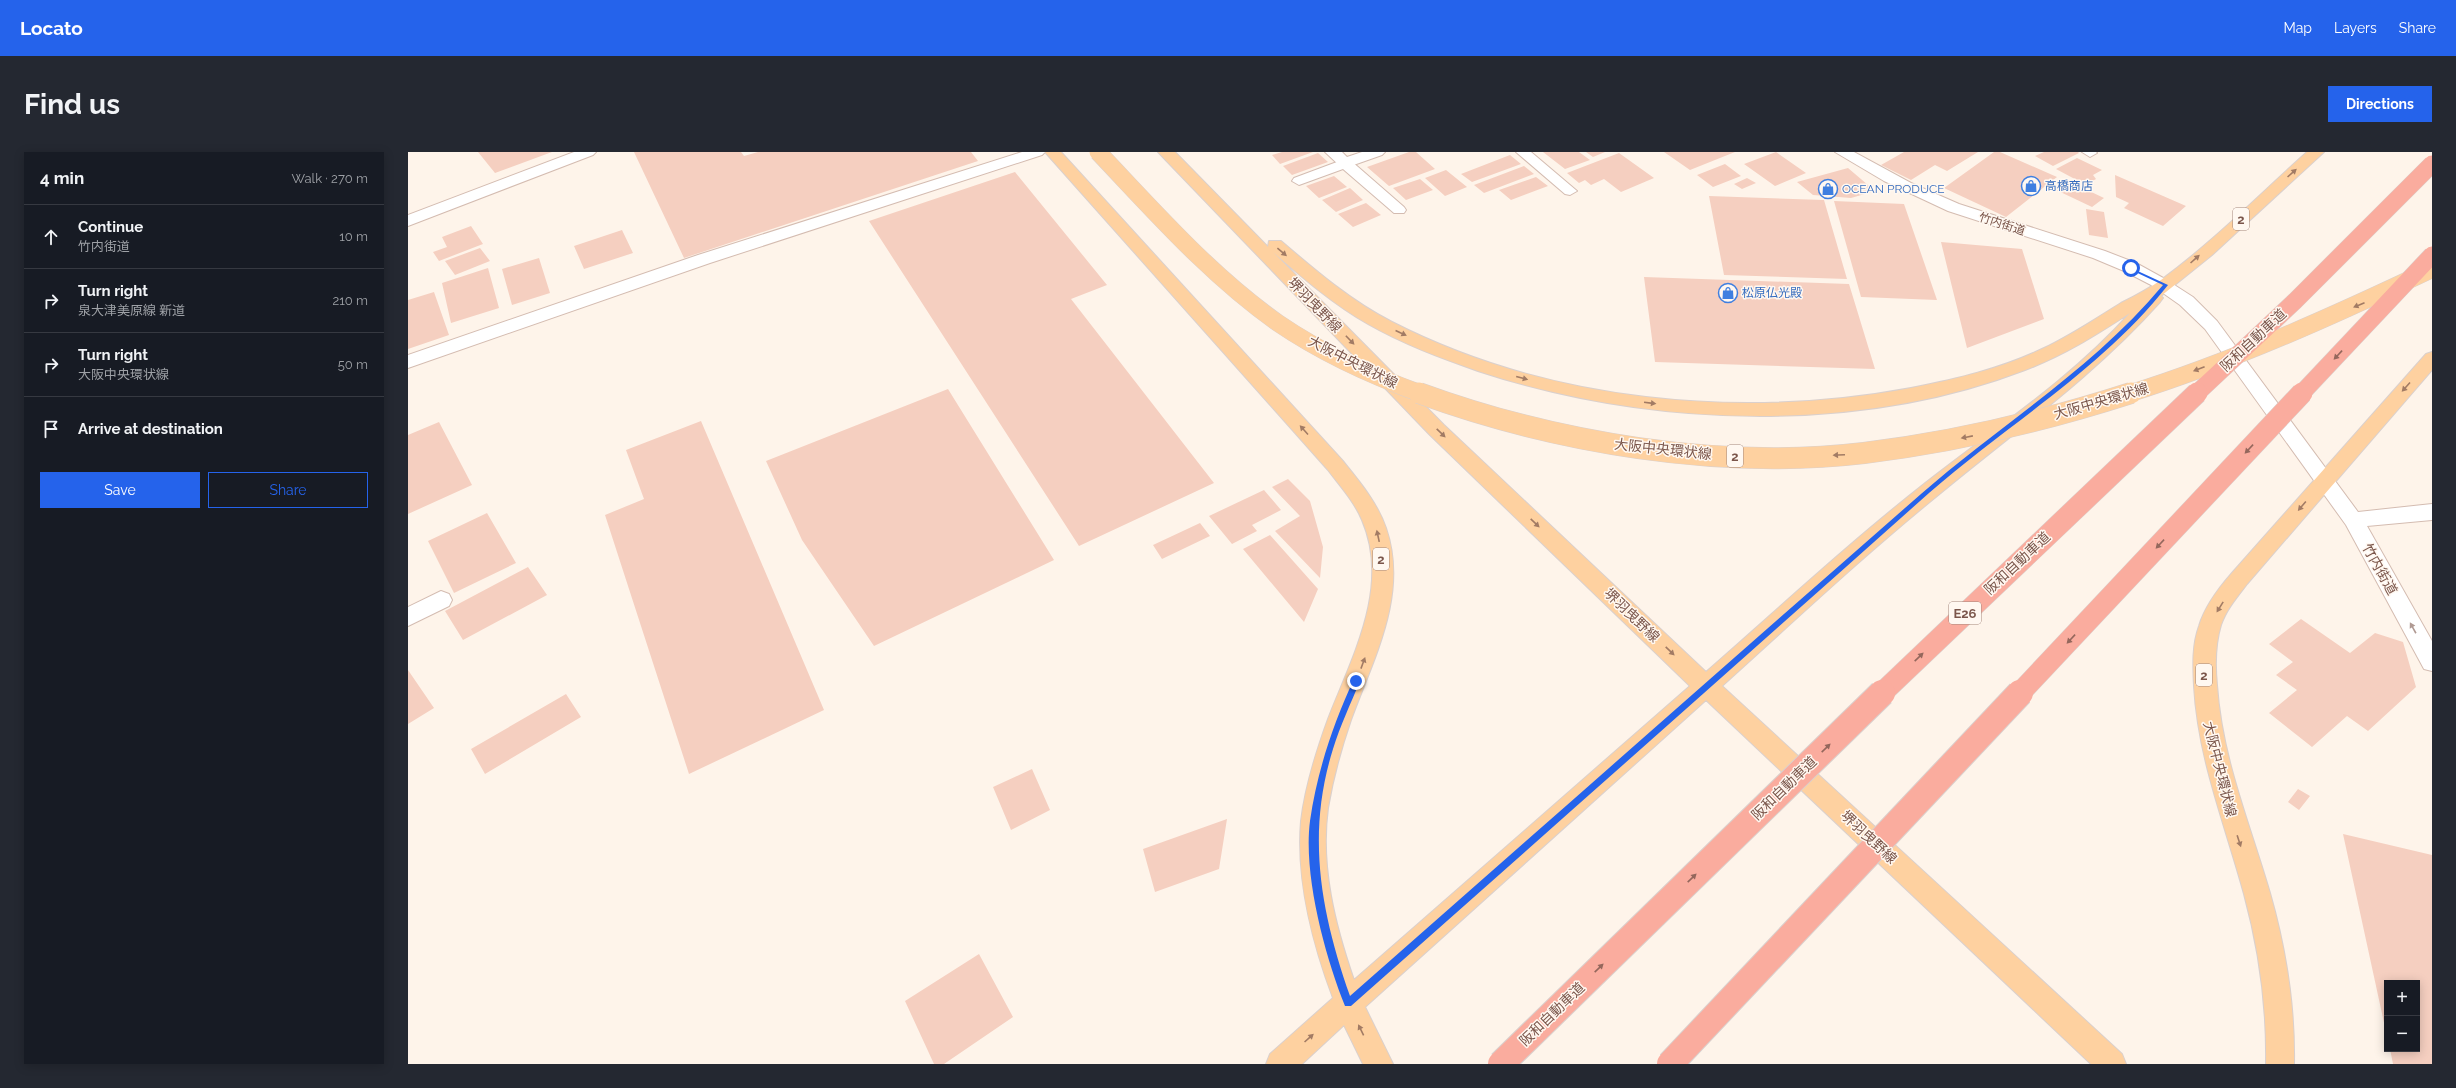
<!DOCTYPE html>
<html lang="en">
<head>
<meta charset="utf-8">
<style>
	body { margin:0; font-family:Raleway,"Noto Sans JP",sans-serif; background:#242831; color:#f1f3f6 }
	.controls { position:absolute; right:12px; bottom:12px; display:grid; overflow:hidden; border-radius:0px; box-shadow:0 2px 10px #0003 }
	.controls button { width:36px; height:36px; display:grid; place-items:center; padding:0; border:0; border-bottom:1px solid #363941; background:#171b24; color:#f1f3f6; font:20px sans-serif }
	.stop { position:absolute; width:12px; height:12px; margin:-9px; border:3px solid #2563eb; border-radius:50%; background:#fff }
	.stop.end { background:#2563eb; border-color:#fff; box-shadow:0 1px 4px #0008 }
	.list { margin:0; padding:0; list-style:none }
	h2 { display:flex; justify-content:space-between; align-items:center; height:52px; margin:0; padding:0 16px; font-size:17px }
	h2 small { font-size:13px; font-weight:400; color:#9ea1a6 }
	.list li { display:grid; grid-template-columns:26px 1fr auto; gap:12px; align-items:center; box-sizing:border-box; height:64px; padding:0 16px; border-top:1px solid #363941 }
	.list b { display:block; font-size:15px; white-space:nowrap }
	.list p { margin:0; font-size:13px; white-space:nowrap; color:#9ea1a6 }
	.list em { font-size:13px; font-style:normal; color:#9ea1a6 }
	.actions { display:flex; gap:8px; padding:12px 16px }
	.actions a { flex:1; padding:9px 0; border:1px solid #2563eb; border-radius:0px; text-align:center; font-size:14px; color:#2563eb }
	.actions .main { background:#2563eb; color:#fff }
	.icon { flex:none; width:22px; height:22px; fill:none; stroke:currentColor; stroke-width:2; stroke-linecap:round; stroke-linejoin:round }
	.map { position:relative; flex:none; width:2024px; height:912px; overflow:hidden; border-radius:0px }
	header { display:flex; align-items:center; gap:24px; box-sizing:border-box; height:56px; padding:0 20px; background:#2563eb; color:#fff }
	header strong { font-size:19px }
	nav { display:flex; gap:22px; margin-inline-start:auto; font-size:14px }
	.intro { display:flex; align-items:center; justify-content:space-between; box-sizing:border-box; height:96px; padding:0 24px }
	h1 { margin:0; font-size:28px }
	.button { padding:10px 18px; border-radius:0px; background:#2563eb; color:#fff; font-size:14px; font-weight:700 }
	main { display:flex; gap:24px; padding:0 24px }
	aside { flex:1; background:#171b24; border-radius:0px; box-shadow:0 2px 10px #0003 }
	.map>svg:first-child { display:block }
	.building { fill:#f5cfc0 }
	.lines { fill:none; stroke-linecap:round; stroke-linejoin:round }
	.service-casing { stroke:#d4bcb1; stroke-width:2 }
	.minor-casing { stroke:#d4bcb1; stroke-width:2 }
	.primary-casing { stroke:#dad0cd; stroke-width:2 }
	.service { fill:#fff; fill-rule:evenodd }
	.minor { fill:#fff; fill-rule:evenodd }
	.primary { fill:#fed1a0; fill-rule:evenodd }
	.primary-bridge-far1-casing { stroke:#dad0cd; stroke-width:18; stroke-linecap:butt }
	.primary-bridge-casing { stroke:#dad0cd; stroke-width:22; stroke-linecap:butt }
	.motorway-bridge-far2-casing { stroke:#dad0cd; stroke-width:18; stroke-linecap:butt }
	.motorway-bridge-far1-casing { stroke:#dad0cd; stroke-width:22; stroke-linecap:butt }
	.motorway-bridge-casing { stroke:#dad0cd; stroke-width:28; stroke-linecap:butt }
	.primary-bridge-far1 { stroke:#fed1a0; stroke-width:17 }
	.primary-bridge { stroke:#fed1a0; stroke-width:21 }
	.motorway-bridge-far2 { stroke:#faac9e; stroke-width:17 }
	.motorway-bridge-far1 { stroke:#faac9e; stroke-width:21 }
	.motorway-bridge { stroke:#faac9e; stroke-width:26 }
	.oneway { fill:#a27b64 }
	.oneway2 { fill:#94675c }
	.oneway3 { fill:#b09a93 }
	.route { fill:#2563eb }
	.labels { text-anchor:middle; stroke-width:3; stroke-linejoin:round; paint-order:stroke }
	.far-shop-label { font-size:12px; fill:#366cbe; stroke:#fff8f1; text-anchor:start }
	.far-street-label { font-size:12px; fill:#7b564b; stroke:#fff8f1 }
	.shield { fill:#fff8f1; stroke:#a3877d; stroke-width:1 }
	.shield-label { font-size:13px; font-weight:bold; fill:#7b564b }
	.street-label { font-size:14px; fill:#7b564b; stroke:#fff8f1 }
</style>
</head>
<body>
<header>
<strong>Locato</strong>
<nav><a>Map</a><a>Layers</a><a>Share</a></nav>
</header>
<div class="intro"><h1>Find us</h1><a class="button">Directions</a></div>
<main>
<aside>
<h2>4 min<small>Walk · 270 m</small></h2>
<ul class="list">
<li><svg class="icon" aria-label="ahead" viewBox="0 0 24 24"><path d="M12 20V5M6 11l6-6 6 6"/></svg><div><b>Continue</b><p>竹内街道</p></div><em>10 m</em></li>
<li><svg class="icon" aria-label="right" viewBox="0 0 24 24"><path d="M7 20v-9h11M14 6l5 5-5 5"/></svg><div><b>Turn right</b><p>泉大津美原線 新道</p></div><em>210 m</em></li>
<li><svg class="icon" aria-label="right" viewBox="0 0 24 24"><path d="M7 20v-9h11M14 6l5 5-5 5"/></svg><div><b>Turn right</b><p>大阪中央環状線</p></div><em>50 m</em></li>
<li><svg class="icon" aria-label="arrive" viewBox="0 0 24 24"><path d="M6 21V4h12l-3 4 3 4H6"/></svg><div><b>Arrive at destination</b></div></li>
</ul>
<div class="actions"><a class="main">Save</a><a>Share</a></div>
</aside>
<div class="map">
<svg width="2024" height="912" viewBox="0 0 2024 912">
	<rect width="100%" height="100%" fill="#fef4ea"/>
	<path class="building" d="M70 0H144L87 21Z
		M226 0H333L336 4 350 0H563L570 9 276 106Z
		M874 0H905L872 12 864 3Z
		M1001 0H1008L1027 17 981 34 959 15Z
		M1135 0H1171L1182 8 1157 17Z
		M1178 0H1197L1185 5Z
		M1256 0H1327L1282 18Z
		M1368 0 1398 21 1367 34 1336 12Z
		M1496 0H1570L1539 19 1527 13 1503 28 1473 13Z
		M1586 0H1592L1649 25 1598 65 1536 36Z
		M1636 0H1670L1671 1 1645 14 1627 4Z
		M910 1 920 10 884 23 875 14Z
		M1211 1 1246 26 1213 40 1196 27 1183 33 1177 28 1171 31 1159 21Z
		M1102 3 1113 12 1064 30 1053 22Z
		M1669 6 1694 18 1685 23 1688 27 1678 33 1648 17Z
		M1317 12 1333 24 1305 35 1289 23Z
		M1116 14 1126 22 1076 41 1066 33Z
		M1440 16 1467 39 1443 46 1405 43 1389 30Z
		M1038 18 1059 35 1037 44 1017 26Z
		M607 20 699 133 663 147 806 331 671 394 461 69Z
		M1707 23 1778 54 1755 74 1716 56 1721 51 1708 45Z
		M926 24 939 35 911 46 898 34Z
		M1128 25 1140 34 1103 48 1091 38Z
		M1339 26 1348 31 1334 37 1326 32Z
		M1012 27 1025 38 998 48 985 36Z
		M1658 28 1696 46 1684 55 1646 37Z
		M942 36 955 48 928 60 914 48Z
		M1301 44 1416 48 1439 127 1316 123Z
		M1426 49 1496 52 1529 148 1453 145Z
		M958 51 973 63 945 75 930 62Z
		M1678 57 1696 60 1700 86 1681 83Z
		M63 74 75 92 31 109 25 100 39 95 34 85Z
		M214 78 225 101 176 117 166 94Z
		M1533 90 1614 97 1636 167 1559 196Z
		M72 96 82 109 47 123 37 109Z
		M131 106 142 141 104 153 94 117Z
		M80 116 91 156 43 171 34 131Z
		M1236 125 1441 132 1467 217 1247 210Z
		M26 140 41 183 0 197V148Z
		M540 237 646 408 466 494 394 388 358 309Z
		M293 269 416 558 281 622 197 363 236 347 218 298Z
		M31 270 64 333 0 362V283Z
		M880 327 902 349 915 395 912 426 867 379 892 364 864 335Z
		M856 338 873 358 844 373 849 379 824 392 801 364Z
		M79 361 108 411 46 441 20 389Z
		M792 371 802 384 754 407 745 393Z
		M862 383 910 437 896 470 835 397Z
		M120 415 139 443 55 488 37 459Z
		M1893 467 1942 501 1967 481 1995 490 2008 535 1960 579 1939 564 1904 595 1861 561 1889 538 1868 523 1885 510 1861 492Z
		M0 518 26 556 0 572Z
		M158 542 173 565 77 622 63 597Z
		M624 617 642 658 603 678 585 635Z
		M1890 637 1902 644 1891 658 1880 650Z
		M819 667 811 717 747 740 735 697Z
		M1935 682 2024 703V912H1985L1982 897H2009V831H1979L1978 880Z
		M571 802 605 865 536 912H526L497 849Z"/>
	<g class="lines">
		<g class="service-casing">
			<path id="service" d="M1108 0H1123L1169 39 1162 43 1157 42Z
				M1674 0H1688L1689 1 1682 5Z
				M937 7 942 8 996 55 998 58 996 61H986L935 17 891 33 884 29 886 26Z"/>
		</g>
		<g class="minor-casing">
			<path id="minor" d="M166 0H188L185 3 0 74V63Z
				M614 0H637L634 3 302 111 0 216V203L290 103Z
				M917 0H934L939 5 954 0H977L974 3 937 16 932 14Z
				M1427 0H1446L1503 31 1551 52 1697 99 1728 111 1757 127 1785 145 1809 169 1950 360 2024 352V368L1959 374 2024 489V519L2016 517 1938 373 1797 177 1772 153 1745 134 1716 119 1685 106 1540 59 1476 29Z
				M33 439 41 442 44 448 41 454 0 474V455Z"/>
		</g>
		<g class="primary-casing">
			<path id="primary" d="M637 0H653L934 308C951 329 969 350 978 376 1001 443 965 507 943 568 933 597 925 626 920 656 912 714 927 773 946 828L1282 534 1022 283 750 0H767L860 95 861 89H873C908 119 943 149 984 170 1141 250 1331 268 1503 236 1548 227 1592 217 1634 197 1662 184 1687 167 1713 151 1727 144 1740 137 1753 128 1805 90 1851 43 1899 0H1916L1804 103 1753 144 1755 146 1752 150C1685 225 1606 280 1529 344 1455 404 1385 470 1314 534L1714 902 1718 912H1683L1298 548 957 855 985 912H955L936 873 894 912H858L862 902 925 846C904 790 888 729 893 669 897 635 908 600 920 567 944 505 983 435 954 368 946 349 932 334 920 318ZM865 100C895 126 925 152 960 172 995 192 1033 206 1070 219 1240 275 1448 283 1617 218 1655 204 1688 183 1722 161 1662 228 1586 277 1516 332 1441 391 1370 457 1298 520L1036 273Z
				M2024 200V218L1839 432C1829 445 1818 458 1813 473 1807 493 1807 513 1809 533 1814 607 1842 672 1862 741 1878 797 1887 854 1886 912H1858C1859 854 1851 797 1836 742 1817 672 1790 607 1786 534 1785 514 1784 493 1791 474 1797 454 1810 437 1824 421L2018 202Z"/>
		</g>
		<use href="#service" class="service"/>
		<use href="#minor" class="minor"/>
		<use href="#primary" class="primary"/>
		<g class="primary-bridge-far1-casing">
			<path id="primary-bridge-far1" d="M690 0C747 60 802 123 870 171 914 201 964 224 1014 242
				M1720 242C1825 209 1925 164 2024 117"/>
		</g>
		<g class="primary-bridge-casing">
			<path id="primary-bridge" d="M1011 241C1148 291 1311 318 1456 301 1547 290 1636 269 1723 241"/>
		</g>
		<g class="motorway-bridge-far2-casing">
			<path id="motorway-bridge-far2" d="M1788 242 1887 149 2024 12
				M1893 242 2024 103"/>
		</g>
		<g class="motorway-bridge-far1-casing">
			<path id="motorway-bridge-far1" d="M1473 542 1789 241
				M1611 542 1894 241"/>
		</g>
		<g class="motorway-bridge-casing">
			<path id="motorway-bridge" d="M1093 912 1474 541
				M1262 912 1612 541"/>
		</g>
		<use href="#primary-bridge-far1" class="primary-bridge-far1"/>
		<use href="#primary-bridge" class="primary-bridge"/>
		<use href="#motorway-bridge-far2" class="motorway-bridge-far2"/>
		<use href="#motorway-bridge-far1" class="motorway-bridge-far1"/>
		<use href="#motorway-bridge" class="motorway-bridge"/>
	</g>
	<defs><path id="oneway-solid" d="M-6-.8H1V-3.2L6.5 0L1 3.2V.8H-6Z"/></defs>
	<g class="oneway">
		<use href="#oneway-solid" transform="translate(1884 21) rotate(-42)"/>
		<use href="#oneway-solid" transform="translate(874 100) rotate(40)"/>
		<use href="#oneway-solid" transform="translate(1787 107) rotate(-42)"/>
		<use href="#oneway-solid" transform="translate(1951 153) rotate(157)"/>
		<use href="#oneway-solid" transform="translate(993 181) rotate(25)"/>
		<use href="#oneway-solid" transform="translate(942 188) rotate(46)"/>
		<use href="#oneway-solid" transform="translate(1791 217) rotate(159)"/>
		<use href="#oneway-solid" transform="translate(1114 226) rotate(15)"/>
		<use href="#oneway-solid" transform="translate(1998 235) rotate(132)"/>
		<use href="#oneway-solid" transform="translate(1242 251) rotate(7)"/>
		<use href="#oneway-solid" transform="translate(896 278) rotate(-132)"/>
		<use href="#oneway-solid" transform="translate(1033 281) rotate(44)"/>
		<use href="#oneway-solid" transform="translate(1559 285) rotate(169)"/>
		<use href="#oneway-solid" transform="translate(1431 303) rotate(177)"/>
		<use href="#oneway-solid" transform="translate(1894 354) rotate(130)"/>
		<use href="#oneway-solid" transform="translate(1127 371) rotate(44)"/>
		<use href="#oneway-solid" transform="translate(970 384) rotate(-102)"/>
		<use href="#oneway-solid" transform="translate(1812 455) rotate(122)"/>
		<use href="#oneway-solid" transform="translate(1262 499) rotate(44)"/>
		<use href="#oneway-solid" transform="translate(955 511) rotate(-70)"/>
		<use href="#oneway-solid" transform="translate(1831 689) rotate(72)"/>
		<use href="#oneway-solid" transform="translate(953 878) rotate(-116)"/>
		<use href="#oneway-solid" transform="translate(901 886) rotate(-42)"/>
	</g>
	<g class="oneway2">
		<use href="#oneway-solid" transform="translate(1930 203) rotate(133)"/>
		<use href="#oneway-solid" transform="translate(1841 297) rotate(133)"/>
		<use href="#oneway-solid" transform="translate(1752 392) rotate(133)"/>
		<use href="#oneway-solid" transform="translate(1663 487) rotate(133)"/>
		<use href="#oneway-solid" transform="translate(1511 505) rotate(-44)"/>
		<use href="#oneway-solid" transform="translate(1418 596) rotate(-44)"/>
		<use href="#oneway-solid" transform="translate(1284 726) rotate(-44)"/>
		<use href="#oneway-solid" transform="translate(1191 816) rotate(-44)"/>
	</g>
	<use class="oneway3" href="#oneway-solid" transform="translate(2005 476) rotate(-119)"/>
	<path class="route" d="M1721 115 1760 133C1694 217 1601 271 1521 341 1329 512 1136 683 943 854H937C917 804 895 723 902 669 909 620 925 572 946 527L952 529C943 551 932 574 925 597 898 683 913 761 942 844 1132 677 1322 509 1513 342 1594 271 1684 218 1755 133L1721 117Z"/>
	<defs>
		<g id="shop-ring" transform="scale(1)"><circle r="9.5" fill="#fff8f1" stroke="#3f7fe0" stroke-width="1.5"/><path d="M-5-2.5h2.3a2.7 3.5 0 0 1 5.4 0H5L5.5 6h-11ZM-1.5-2.5h3a1.5 2.3 0 0 0-3 0Z" fill="#3f7fe0"/></g>
	</defs>
	<g fill-rule="evenodd">
		<use href="#shop-ring" x="1623" y="34"/>
		<use href="#shop-ring" x="1420" y="37"/>
		<use href="#shop-ring" x="1320" y="141"/>
	</g>
	<g class="labels">
		<g class="far-shop-label">
			<text x="1637" y="38">高橋商店</text>
			<text x="1434" y="41">OCEAN PRODUCE</text>
			<text x="1334" y="145">松原仏光殿</text>
		</g>
		<g class="far-street-label">
			<text transform="translate(1594 72) rotate(18)" y="4">竹内街道</text>
		</g>
		<g class="shield">
			<rect x="1825" y="56" width="16" height="22" rx="3"/>
			<rect x="1319" y="293" width="16" height="22" rx="3"/>
			<rect x="965" y="396" width="16" height="22" rx="3"/>
			<rect x="1541" y="450" width="32" height="22" rx="3"/>
			<rect x="1788" y="512" width="16" height="22" rx="3"/>
		</g>
		<g class="shield-label">
			<text x="1833" y="72">2</text>
			<text x="1327" y="309">2</text>
			<text x="973" y="412">2</text>
			<text x="1557" y="466">E26</text>
			<text x="1796" y="528">2</text>
		</g>
		<g class="street-label">
			<text transform="translate(907 153) rotate(46)" y="5">堺羽曳野線</text>
			<text transform="translate(1845 188) rotate(-43)" y="5">阪和自動車道</text>
			<text transform="translate(945 210) rotate(27)" y="5">大阪中央環状線</text>
			<text transform="translate(1693 249) rotate(-16)" y="5">大阪中央環状線</text>
			<text transform="translate(1255 297) rotate(6)" y="5">大阪中央環状線</text>
			<text transform="translate(1609 411) rotate(-43)" y="5">阪和自動車道</text>
			<text transform="translate(1972 417) rotate(61)" y="5">竹内街道</text>
			<text transform="translate(1224 463) rotate(44)" y="5">堺羽曳野線</text>
			<text transform="translate(1812 617) rotate(76)" y="5">大阪中央環状線</text>
			<text transform="translate(1376 636) rotate(-44)" y="5">阪和自動車道</text>
			<text transform="translate(1461 685) rotate(43)" y="5">堺羽曳野線</text>
			<text transform="translate(1144 862) rotate(-44)" y="5">阪和自動車道</text>
		</g>
	</g>
</svg>
<div class="controls">
<button>+</button>
<button>−</button>
</div>
<div class="stop" style="left:1723px;top:116px"></div>
<div class="stop end" style="left:948px;top:529px"></div>
</div>
</main>
</body>
</html>
